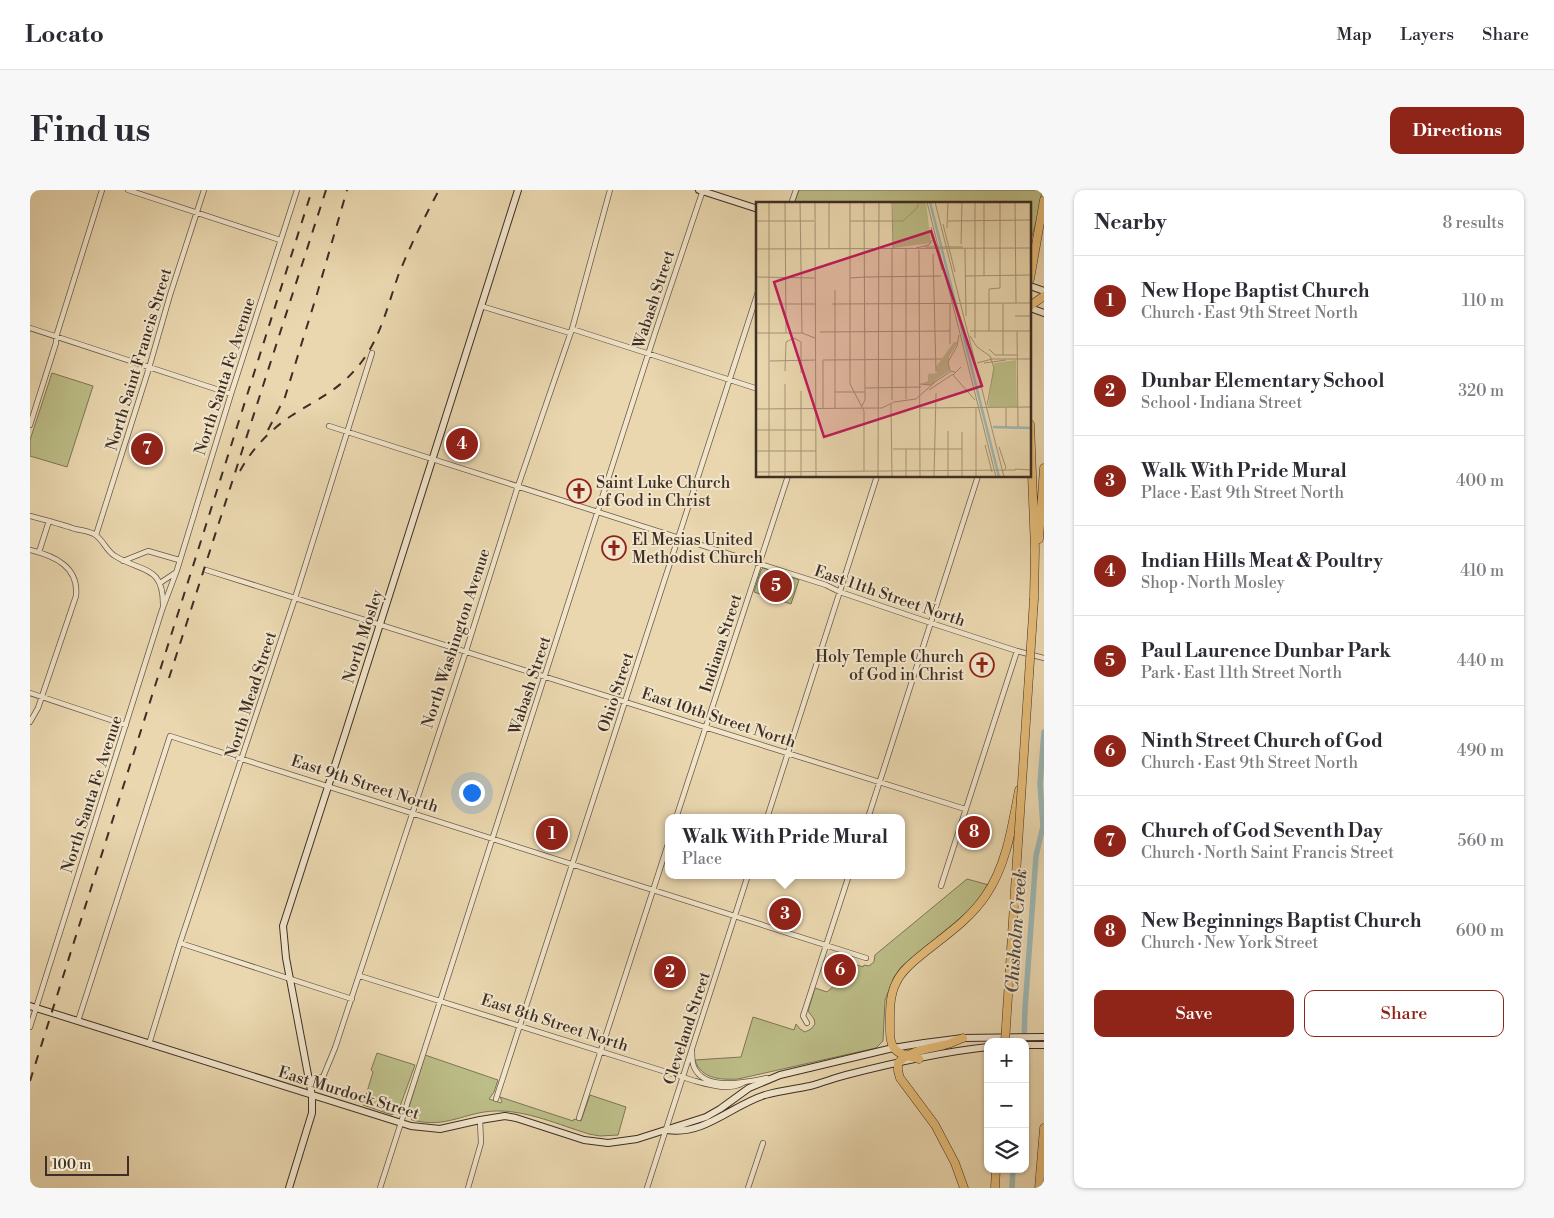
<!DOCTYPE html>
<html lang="en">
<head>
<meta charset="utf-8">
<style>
	body { margin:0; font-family:"Libre Bodoni",serif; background:#f7f7f7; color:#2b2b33 }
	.controls { position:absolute; right:15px; bottom:15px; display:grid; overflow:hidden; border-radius:10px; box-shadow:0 1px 4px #0004 }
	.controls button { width:45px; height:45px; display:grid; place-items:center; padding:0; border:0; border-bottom:1px solid #e1e1e2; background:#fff; color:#2b2b33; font:25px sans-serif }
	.scale { position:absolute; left:15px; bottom:12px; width:84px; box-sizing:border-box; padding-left:5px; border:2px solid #3e2e24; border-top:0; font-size:14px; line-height:18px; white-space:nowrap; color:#3e2e24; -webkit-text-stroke:4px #f1e5cb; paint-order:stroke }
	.you { position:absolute; left:441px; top:602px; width:18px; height:18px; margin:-12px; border:4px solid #fff; border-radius:50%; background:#1a73e8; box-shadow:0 0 0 8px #1a73e833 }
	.badge { display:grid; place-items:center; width:32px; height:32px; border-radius:50%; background:#8f2418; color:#fff; font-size:16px; font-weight:700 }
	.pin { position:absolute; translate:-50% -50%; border:2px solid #fff; box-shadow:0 1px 5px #0006 }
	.popup { position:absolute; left:635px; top:624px; width:240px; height:65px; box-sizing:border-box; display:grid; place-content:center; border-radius:10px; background:#fff; filter:drop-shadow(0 1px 4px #0005); font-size:16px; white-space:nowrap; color:#7c7c81 }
	.popup b { font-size:19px; color:#2b2b33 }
	.popup::after { content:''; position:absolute; left:50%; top:100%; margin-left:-10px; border:10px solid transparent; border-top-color:#fff }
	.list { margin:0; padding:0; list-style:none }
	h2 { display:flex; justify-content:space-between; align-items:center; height:65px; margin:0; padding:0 20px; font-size:21px }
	h2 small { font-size:16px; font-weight:400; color:#7c7c81 }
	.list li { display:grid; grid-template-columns:32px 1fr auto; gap:15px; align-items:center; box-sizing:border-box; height:90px; padding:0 20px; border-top:1px solid #e1e1e2 }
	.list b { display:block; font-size:19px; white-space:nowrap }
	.list p { margin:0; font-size:16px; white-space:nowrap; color:#7c7c81 }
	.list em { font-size:16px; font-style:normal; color:#7c7c81 }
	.actions { display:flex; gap:10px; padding:15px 20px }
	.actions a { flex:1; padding:11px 0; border:1px solid #8f2418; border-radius:10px; text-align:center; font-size:18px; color:#8f2418 }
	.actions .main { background:#8f2418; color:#fff }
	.icon { flex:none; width:28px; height:28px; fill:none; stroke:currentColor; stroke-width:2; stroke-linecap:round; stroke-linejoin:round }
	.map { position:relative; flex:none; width:1014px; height:998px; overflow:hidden; border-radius:10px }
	header { display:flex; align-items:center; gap:30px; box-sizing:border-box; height:70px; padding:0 25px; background:#fff; border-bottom:1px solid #e1e1e2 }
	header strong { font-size:24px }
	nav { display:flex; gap:28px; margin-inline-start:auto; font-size:18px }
	.intro { display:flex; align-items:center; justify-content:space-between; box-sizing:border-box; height:120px; padding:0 30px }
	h1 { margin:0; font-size:35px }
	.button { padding:12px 22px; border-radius:10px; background:#8f2418; color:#fff; font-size:18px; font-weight:700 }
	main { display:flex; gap:30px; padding:0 30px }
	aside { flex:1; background:#fff; border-radius:10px; box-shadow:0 1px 4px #0004 }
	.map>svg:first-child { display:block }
	.green { fill:#bcbd87; stroke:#7d7656 }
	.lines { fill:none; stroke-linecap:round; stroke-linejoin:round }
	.canal { stroke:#9cb7b5; stroke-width:5.5 }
	.street-casing { stroke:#695847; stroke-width:6 }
	.secondary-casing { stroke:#3e2e24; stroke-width:8 }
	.highway-casing { stroke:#3e2e24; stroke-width:9 }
	.street { stroke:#f1e5cb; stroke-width:4.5 }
	.secondary { stroke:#f1e5cb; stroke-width:6 }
	.highway { stroke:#e5bc78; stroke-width:8 }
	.rail { stroke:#3e2e24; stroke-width:2; stroke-dasharray:9 9; stroke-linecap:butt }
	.highway-bridge-casing { stroke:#3e2e24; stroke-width:9; stroke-linecap:butt }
	.highway-bridge { stroke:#e5bc78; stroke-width:8 }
	.labels { text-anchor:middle; stroke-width:4; stroke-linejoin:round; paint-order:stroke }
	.street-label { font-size:16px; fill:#3e2e24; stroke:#f1e5cb }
	.poi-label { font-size:16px; fill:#3e2e24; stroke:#f1e5cb; text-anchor:start }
	.water-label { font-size:18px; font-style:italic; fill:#514941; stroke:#f1e5cb }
	.inset-river { fill:none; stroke:#9cb7b5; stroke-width:2.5 }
	.inset-road { fill:none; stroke:#a59377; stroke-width:1 }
	.view { fill:#c2185b; fill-opacity:0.15; stroke:#c2185b; stroke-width:2.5 }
	.inset-edge { fill:none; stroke:#3e2e24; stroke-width:2.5 }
</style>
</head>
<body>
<header>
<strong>Locato</strong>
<nav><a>Map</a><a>Layers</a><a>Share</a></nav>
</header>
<div class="intro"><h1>Find us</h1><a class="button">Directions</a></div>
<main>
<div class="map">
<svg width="1014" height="998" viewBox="0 0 1014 998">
	<rect width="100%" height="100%" fill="#ead7af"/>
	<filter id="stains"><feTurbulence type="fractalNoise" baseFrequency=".004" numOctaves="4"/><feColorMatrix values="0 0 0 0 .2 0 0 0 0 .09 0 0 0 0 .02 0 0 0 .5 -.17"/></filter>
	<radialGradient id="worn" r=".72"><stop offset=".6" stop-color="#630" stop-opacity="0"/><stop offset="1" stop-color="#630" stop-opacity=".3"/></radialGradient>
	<path class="green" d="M769 0H1012L1008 25 1000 53V14H764Z
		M22 183 63 196 37 277 0 266V250Z
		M733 378 769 390 761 414 724 402 731 380Z
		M937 689 959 695 946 715 882 768 871 777 864 787 855 810 853 851 846 858 708 889C691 890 671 889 665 870L711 867 723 827 764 840 766 834 770 839 775 842 781 839 785 834 784 829 778 821 785 798 797 802 813 788 819 789 824 774 833 777 834 775 839 776 844 772 845 765Z
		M347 863 385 875 369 919 362 925 333 915 343 882 341 880Z
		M395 865 468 890 464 902 459 909 471 913 472 911 470 907 543 931 544 929 551 931 560 905 596 917 588 945 570 946 559 944C529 935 497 920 465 921 434 922 417 939 382 930L377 924Z"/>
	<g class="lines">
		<path class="canal" d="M994 852 995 819 1006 666 1013 636 1010 594 1014 542
			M982 998 983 979"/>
		<g class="street-casing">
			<path id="street" d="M98 0 250 50
				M761 14 766 0
				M451 116 540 143
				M0 138 201 204
				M542 139 728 199
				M0 235 26 153V147L72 0
				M299 236 796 395 810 402 907 435 987 461 1014 468
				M0 326C15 330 30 334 45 339 51 340 58 341 64 344 73 349 76 361 85 366 113 383 134 375 133 417
				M66 345 119 178 140 105 174 0
				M0 360C25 366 49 377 46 406L8 518 0 532
				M9 362 19 331
				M93 371 118 361 149 370
				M176 380 935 619
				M130 393 145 383
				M0 503 96 535
				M646 628 758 286
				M737 628 847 286
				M838 628 948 286
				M911 696 987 461
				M150 753 322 809
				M330 786 665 891C680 895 699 901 713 893
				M48 831 140 546 836 768
				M777 833 773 826 819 685
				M0 837 132 420 147 380 201 204 267 0
				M119 854 150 753 265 408 342 163
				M662 861C662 866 662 872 664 877 675 902 716 892 737 888
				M279 889 293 887 305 858 436 461 488 296 542 139 580 0
				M466 909 728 102
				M549 928 639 651
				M350 998 625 143 673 0
				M438 998 451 953 450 930
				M617 998 718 685
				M718 998 733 953"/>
		</g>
		<g class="secondary-casing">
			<path id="secondary" d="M669 0 728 19
				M1000 96 1014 101
				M1000 118 1014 123
				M0 816 381 936 410 939 450 930 475 926 486 928 554 950 578 953 607 949 676 927 690 919 719 898 750 885 863 858 894 853 933 848 1014 847
				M995 855H1014
				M637 940C674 946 702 915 735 905 750 901 765 899 780 896 792 893 804 888 816 885 863 873 910 862 958 857
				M259 998 282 923V906L256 768 253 736 316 541 488 0"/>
		</g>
		<g class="highway-casing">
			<path id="highway" d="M1000 89 1014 10
				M1000 116 1014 106
				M1000 234 1005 359 1004 409
				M1009 349 1014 278
				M933 848C927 850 920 854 914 855 898 859 880 860 868 873V881L870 888 905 935 925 973 934 998
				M889 869C868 864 859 862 860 838 860 823 859 807 866 793 872 780 884 771 895 762 916 745 940 729 956 705 977 674 982 636 989 600
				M965 998 966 979
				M1009 998 1014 938"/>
		</g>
		<use href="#street" class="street"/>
		<use href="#secondary" class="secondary"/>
		<use href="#highway" class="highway"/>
		<path class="rail" d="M238 240 255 207 287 104 317 0
			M210 281C221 260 241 239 261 226 290 207 311 200 333 170 351 145 358 115 368 86 380 56 394 28 409 0
			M139 488 296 0
			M0 891 282 0"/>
		<g class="highway-bridge-casing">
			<path id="highway-bridge" d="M975 852 1004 409"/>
		</g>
		<use href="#highway-bridge" class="highway-bridge"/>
	</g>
	<defs>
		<g id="church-ring" transform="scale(1.25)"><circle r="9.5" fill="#f1e5cb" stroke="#8f2418" stroke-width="1.5"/><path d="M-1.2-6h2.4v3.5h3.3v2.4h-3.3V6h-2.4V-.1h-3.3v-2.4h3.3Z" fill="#8f2418"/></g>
	</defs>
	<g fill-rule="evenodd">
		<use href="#church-ring" x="549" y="301"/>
		<use href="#church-ring" x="584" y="358"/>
		<use href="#church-ring" x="952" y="475"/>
	</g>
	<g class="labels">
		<g class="street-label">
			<text transform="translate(623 109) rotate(-72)" y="6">Wabash Street</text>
			<text transform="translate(108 169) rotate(-73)" y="6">North Saint Francis Street</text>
			<text transform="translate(194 186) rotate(-72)" y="6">North Santa Fe Avenue</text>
			<text transform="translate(860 405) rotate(19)" y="6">East 11th Street North</text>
			<text transform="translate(332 446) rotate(-72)" y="6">North Mosley</text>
			<text transform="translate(425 448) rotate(-72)" y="6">North Washington Avenue</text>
			<text transform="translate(690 453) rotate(-72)" y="6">Indiana Street</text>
			<text transform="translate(499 495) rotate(-72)" y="6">Wabash Street</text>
			<text transform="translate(585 502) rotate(-72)" y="6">Ohio Street</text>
			<text transform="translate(220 505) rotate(-72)" y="6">North Mead Street</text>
			<text transform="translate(689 527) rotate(18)" y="6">East 10th Street North</text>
			<text transform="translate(335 593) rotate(18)" y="6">East 9th Street North</text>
			<text transform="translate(61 604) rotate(-72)" y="6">North Santa Fe Avenue</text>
			<text transform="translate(525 832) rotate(18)" y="6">East 8th Street North</text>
			<text transform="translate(656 838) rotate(-72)" y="6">Cleveland Street</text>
			<text transform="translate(319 902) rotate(17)" y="6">East Murdock Street</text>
		</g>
		<g class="poi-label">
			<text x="566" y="298">Saint Luke Church<tspan x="566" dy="18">of God in Christ</tspan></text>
			<text x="602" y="355">El Mesias United<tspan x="602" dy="18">Methodist Church</tspan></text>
			<text x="934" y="472" text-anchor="end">Holy Temple Church<tspan x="934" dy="18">of God in Christ</tspan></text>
		</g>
		<g class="water-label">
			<text transform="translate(986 741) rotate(-86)" y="6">Chisholm Creek</text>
		</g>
	</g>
	<g transform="translate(726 12)">
		<rect width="275" height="275" fill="#ead7af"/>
		<path d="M137 0H170L175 41 137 46ZM198 140H202L193 155V169L173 183 165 182 172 179V172L181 171 180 165ZM260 158 261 205H232L238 161Z" fill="#bcbd87"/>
		<path class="inset-river" d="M174 0 243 275M237 225 274 226"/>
		<path class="inset-road" d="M13 0V275M29 0 30 131M44 0 46 131M59 0 60 275M73 0V47M94 0V182L108 209V269M136 0 137 46M171 0 240 275M179 0 248 275M259 0 260 101M275 0V253M0 19H58M94 19H147L161 6 163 0M192 19 275 18M187 22 199 70M175 25 186 68M191 26 192 0M205 42 206 0M169 45H207M160 46 173 43 176 38M0 47 275 46M136 47V198M150 47V197M209 47 210 114M163 48 164 275M177 52 180 170M209 74 275 73M228 74V0M0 75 59 76M109 75 185 74M94 76 109 75M79 88V207M0 102H59M76 102 275 101M194 102V142M247 102V153M259 114H275M214 129H275M233 129V87L244 86V0M261 129 262 225M64 130 194 129M0 131H46L59 136M214 134 221 145 234 154 238 166 231 203M38 136 45 140V171M219 136V0M233 147 239 153H261M235 157H274M14 159 60 158M221 161 236 157M228 161 250 158M205 165 197 173 219 198M29 169 30 140 38 136M199 170 194 169 192 160 201 144 203 133M164 182 174 183 194 170M109 186 165 185M173 188 197 172M45 189V275M79 190H109M135 202 136 275M106 204 109 198 108 0M164 206 275 205M0 207 126 206 138 200 160 197 179 180M67 207V158L186 157M250 225V206M0 228H60M206 230V275M229 243 236 270M243 245 250 266 246 270M137 247H206M0 249H60M259 267 275 268M0 270 260 268M29 275V182M122 275 123 0M150 275V247M178 275 180 191M192 275V229M220 275V206"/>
		<path class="view" d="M175 29 226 184 68 235 18 80Z"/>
		<rect width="275" height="275" class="inset-edge"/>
	</g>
	<rect width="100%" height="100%" filter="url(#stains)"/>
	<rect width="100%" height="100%" fill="url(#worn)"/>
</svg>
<div class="controls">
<button>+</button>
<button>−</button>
<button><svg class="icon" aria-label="layers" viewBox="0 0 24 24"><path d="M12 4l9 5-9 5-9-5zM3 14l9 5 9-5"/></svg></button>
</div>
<div class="scale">100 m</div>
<div class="you"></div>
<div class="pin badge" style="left:522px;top:644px">1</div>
<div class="pin badge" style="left:640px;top:782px">2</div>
<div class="pin badge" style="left:755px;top:724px">3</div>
<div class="popup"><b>Walk With Pride Mural</b>Place</div>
<div class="pin badge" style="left:432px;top:254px">4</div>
<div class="pin badge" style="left:746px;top:396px">5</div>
<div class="pin badge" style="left:810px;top:780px">6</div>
<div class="pin badge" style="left:117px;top:259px">7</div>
<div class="pin badge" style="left:944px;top:642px">8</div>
</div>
<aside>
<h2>Nearby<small>8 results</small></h2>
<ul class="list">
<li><span class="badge">1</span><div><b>New Hope Baptist Church</b><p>Church · East 9th Street North</p></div><em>110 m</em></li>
<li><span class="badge">2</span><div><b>Dunbar Elementary School</b><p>School · Indiana Street</p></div><em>320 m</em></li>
<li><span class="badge">3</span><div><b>Walk With Pride Mural</b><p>Place · East 9th Street North</p></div><em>400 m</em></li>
<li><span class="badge">4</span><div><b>Indian Hills Meat &amp; Poultry</b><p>Shop · North Mosley</p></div><em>410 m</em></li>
<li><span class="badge">5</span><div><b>Paul Laurence Dunbar Park</b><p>Park · East 11th Street North</p></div><em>440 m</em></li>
<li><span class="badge">6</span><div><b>Ninth Street Church of God</b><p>Church · East 9th Street North</p></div><em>490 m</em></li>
<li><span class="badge">7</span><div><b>Church of God Seventh Day</b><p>Church · North Saint Francis Street</p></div><em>560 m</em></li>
<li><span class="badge">8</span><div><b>New Beginnings Baptist Church</b><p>Church · New York Street</p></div><em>600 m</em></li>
</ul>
<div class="actions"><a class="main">Save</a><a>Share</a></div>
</aside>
</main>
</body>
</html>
